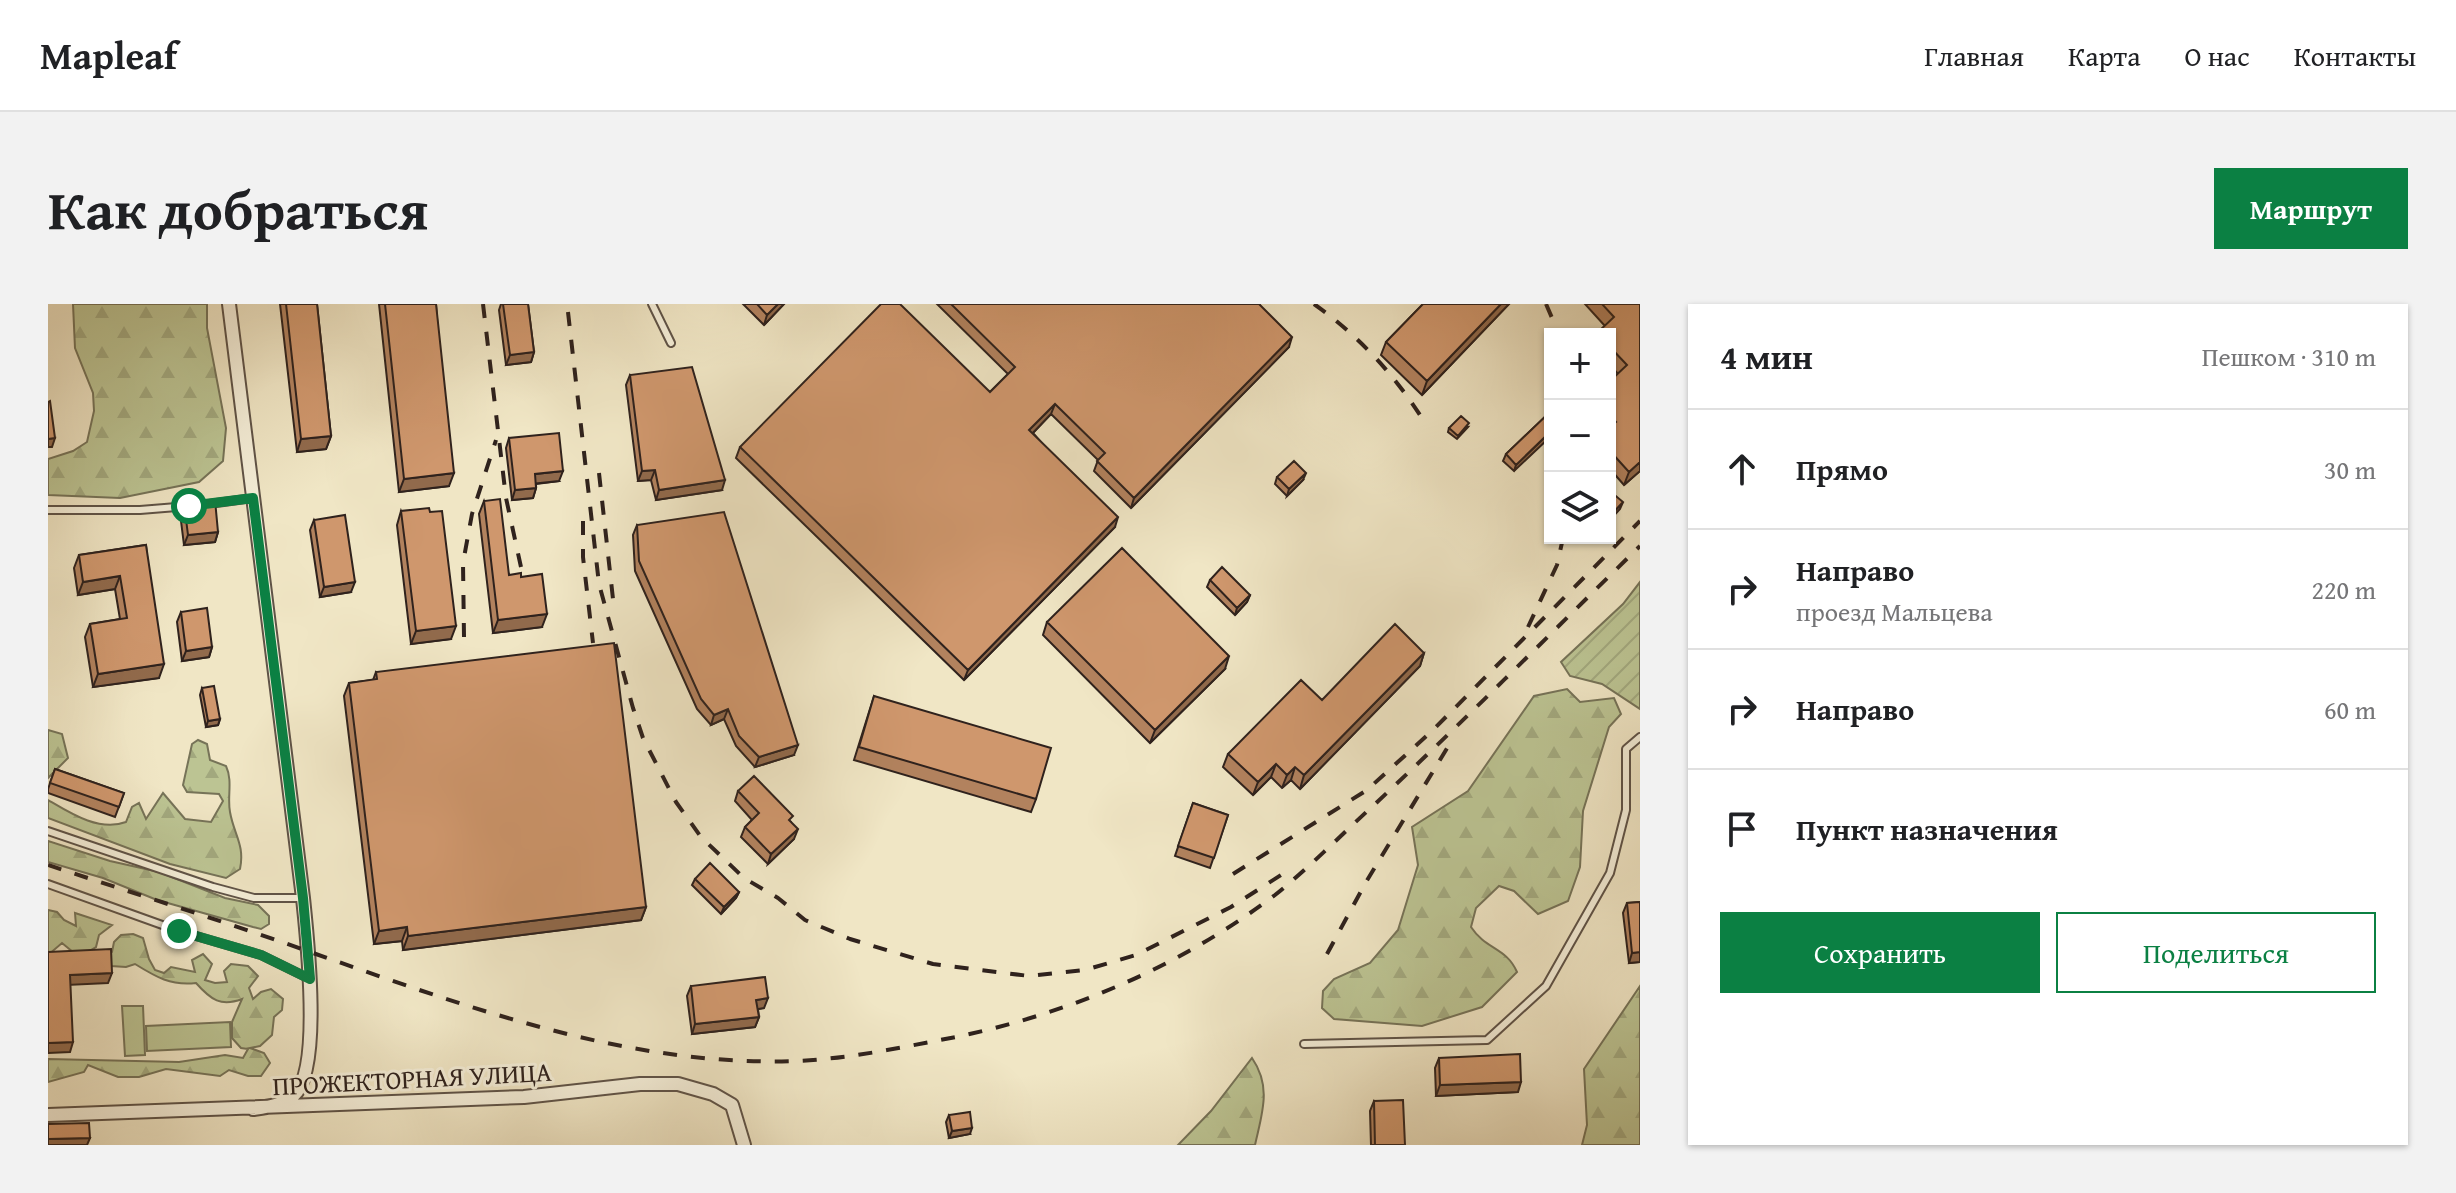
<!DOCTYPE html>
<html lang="ru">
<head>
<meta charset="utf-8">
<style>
	body { margin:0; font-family:"Gentium Book Plus",serif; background:#f2f2f2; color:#202124 }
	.controls { position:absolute; right:24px; top:24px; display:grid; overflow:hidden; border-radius:0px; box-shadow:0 2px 6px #0004 }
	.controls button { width:72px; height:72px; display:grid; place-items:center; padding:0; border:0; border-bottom:2px solid #e0e0e0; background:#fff; color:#202124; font:40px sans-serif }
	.stop { position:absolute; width:24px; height:24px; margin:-18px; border:6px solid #0b8043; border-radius:50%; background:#fff }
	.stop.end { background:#0b8043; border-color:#fff; box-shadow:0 2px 8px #0008 }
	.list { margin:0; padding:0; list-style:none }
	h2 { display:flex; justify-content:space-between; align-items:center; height:104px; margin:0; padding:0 32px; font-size:34px }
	h2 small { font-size:26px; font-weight:400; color:#757577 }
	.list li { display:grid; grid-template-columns:52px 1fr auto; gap:24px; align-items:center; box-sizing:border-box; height:120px; padding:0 32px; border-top:2px solid #e0e0e0 }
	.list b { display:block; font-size:30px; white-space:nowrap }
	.list p { margin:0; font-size:26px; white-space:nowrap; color:#757577 }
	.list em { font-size:26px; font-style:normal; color:#757577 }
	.actions { display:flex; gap:16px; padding:24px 32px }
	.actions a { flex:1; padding:18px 0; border:2px solid #0b8043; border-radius:0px; text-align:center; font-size:28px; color:#0b8043 }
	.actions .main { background:#0b8043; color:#fff }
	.icon { flex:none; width:44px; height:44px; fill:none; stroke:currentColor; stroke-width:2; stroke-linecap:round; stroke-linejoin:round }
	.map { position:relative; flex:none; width:1592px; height:841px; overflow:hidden; border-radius:0px }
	header { display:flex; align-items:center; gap:48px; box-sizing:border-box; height:112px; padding:0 40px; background:#fff; border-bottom:2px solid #e0e0e0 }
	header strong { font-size:38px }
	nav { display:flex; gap:44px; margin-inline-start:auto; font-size:28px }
	.intro { display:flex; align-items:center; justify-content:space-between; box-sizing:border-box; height:192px; padding:0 48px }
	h1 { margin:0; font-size:56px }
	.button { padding:20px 36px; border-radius:0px; background:#0b8043; color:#fff; font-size:28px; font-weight:700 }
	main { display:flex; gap:48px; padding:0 48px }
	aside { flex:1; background:#fff; border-radius:0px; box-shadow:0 2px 6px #0004 }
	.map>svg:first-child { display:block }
	.forest { fill:url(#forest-firs); stroke:#767358; stroke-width:2 }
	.garden { fill:url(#garden-furrows); stroke:#767358; stroke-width:2 }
	.pitch { fill:#bcc493; stroke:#767358; stroke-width:2 }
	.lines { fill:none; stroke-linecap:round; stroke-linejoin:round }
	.service-casing { stroke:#5f5347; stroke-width:10 }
	.minor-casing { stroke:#5f5347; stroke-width:16 }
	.service { stroke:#f5efd9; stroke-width:6 }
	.minor { stroke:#f5efd9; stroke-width:12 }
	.rail { stroke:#2f221d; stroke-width:4; stroke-dasharray:14 14; stroke-linecap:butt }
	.wall { fill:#b2825e; stroke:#2f221d; stroke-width:2 }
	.shaded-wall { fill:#916a4c; stroke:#2f221d; stroke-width:2 }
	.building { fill:#cf976d; stroke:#2f221d; stroke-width:2 }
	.route { stroke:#0b8043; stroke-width:10 }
	.labels { text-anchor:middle; stroke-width:6; stroke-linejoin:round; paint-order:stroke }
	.street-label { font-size:26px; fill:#2f221d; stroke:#f5efd9 }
</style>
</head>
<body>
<header>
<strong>Mapleaf</strong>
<nav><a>Главная</a><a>Карта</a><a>О нас</a><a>Контакты</a></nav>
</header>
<div class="intro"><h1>Как добраться</h1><a class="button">Маршрут</a></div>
<main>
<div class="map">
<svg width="1592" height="841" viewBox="0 0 1592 841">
	<defs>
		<pattern id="forest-firs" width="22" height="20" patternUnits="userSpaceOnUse" patternTransform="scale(2)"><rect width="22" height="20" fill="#bcc493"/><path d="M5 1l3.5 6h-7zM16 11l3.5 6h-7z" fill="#a2a87e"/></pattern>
		<pattern id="garden-furrows" width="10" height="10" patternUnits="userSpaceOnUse" patternTransform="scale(2)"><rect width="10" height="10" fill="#bcc493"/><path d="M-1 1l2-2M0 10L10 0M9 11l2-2" fill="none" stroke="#a2a87e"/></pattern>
	</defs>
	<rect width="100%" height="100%" fill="#f0e6c5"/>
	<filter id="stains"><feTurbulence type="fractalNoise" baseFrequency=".0025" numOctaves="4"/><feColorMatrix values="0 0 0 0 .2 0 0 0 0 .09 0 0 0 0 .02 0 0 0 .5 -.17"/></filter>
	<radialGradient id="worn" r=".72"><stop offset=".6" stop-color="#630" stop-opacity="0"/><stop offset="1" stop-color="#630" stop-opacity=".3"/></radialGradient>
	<path class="forest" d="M25 0H159V24L178 124 175 157 151 178 72 194 0 191V155L25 147 39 138 46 107 45 89 27 44Z
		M1519 385 1532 398 1566 394 1573 410 1561 423 1535 507 1532 563 1520 597 1490 610 1466 587 1451 582 1428 604 1423 623C1438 646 1458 643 1469 668L1434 703 1374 722 1286 715 1274 704 1275 687 1286 675 1322 659 1350 626 1370 561 1364 523 1420 487 1486 392Z
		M0 426 14 430 20 454 0 474Z
		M150 436 159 440 162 456 178 462C185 477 179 493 182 508 186 531 197 541 192 565L178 574 122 560 0 514V496C22 509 51 528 78 518L84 503 91 499 98 515 115 489 137 515 163 518 175 497 171 490 139 488 135 481 144 440Z
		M0 537 62 557 111 568 177 594 210 601 221 612V620L213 625 205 623 109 596 55 574 0 558Z
		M0 606 9 608 16 616 28 622 27 609 64 621 51 631 48 643 31 653 14 639 0 651Z
		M85 630 95 634 101 655 107 666 116 669 123 663 147 668 144 656 155 650 164 660 157 676 167 679 179 678 176 667 183 660 200 662 210 672 201 684 205 695 213 688 223 685 235 695 234 706 226 713 224 731 212 742 202 744 216 749 222 759 213 772H200L181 766 172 772 118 765 91 773H70L40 761 36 768 0 778V755L131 758 177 751 195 754 200 745 193 744 184 734V718L194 695C173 703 163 696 148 679 123 682 108 673 87 660L78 663 63 662 58 652 64 648 66 638 73 631Z
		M1592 682V841H1534L1539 821 1536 765Z
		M1204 754C1224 783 1214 809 1207 841H1130L1163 807Z"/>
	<path class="garden" d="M1592 278V405L1554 380 1522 372 1513 358 1575 300Z"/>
	<path class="pitch" d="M74 702H95L97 751 77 752Z
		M182 718 183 743 99 747 98 722Z"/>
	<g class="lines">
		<g class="service-casing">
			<path id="service" d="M604 0 623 39
				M161 200 205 194
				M0 206H92L141 202
				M0 527 165 583 206 594H255
				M0 580 131 627 213 651 262 675
				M1256 740 1439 736 1498 682 1562 569 1578 506V445L1592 433"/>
		</g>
		<g class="minor-casing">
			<path id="minor" d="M181 0 255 594C259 632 274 766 246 791 236 801 219 803 205 805
				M0 811 476 793 592 780H630L665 790 684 801 696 841"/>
		</g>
		<use href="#service" class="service"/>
		<use href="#minor" class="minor"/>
		<path class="rail" d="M435 0 458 194 476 277
			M1266 0C1311 32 1348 72 1377 119
			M1498 0 1511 30
			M520 8 551 280 585 404 595 434 628 498 653 533 696 574 730 594 757 616 802 635 885 660 981 672 1037 666 1088 651 1183 603 1244 564
			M551 169 566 304
			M535 217V253L545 339
			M1480 323 1509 261 1515 234
			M416 333 415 259 424 210 448 136
			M0 561C88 590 178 618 265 649 419 703 581 763 747 757 801 755 855 743 908 733 1023 709 1133 662 1227 591 1262 563 1294 530 1327 500 1417 416 1504 328 1592 242
			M1185 570 1319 486 1384 427 1592 217
			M1279 650 1318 578 1404 436"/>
	</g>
	<path class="wall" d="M232 0H269L283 132 278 145 249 148Z
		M331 0H388L401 182 351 188Z
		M453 0H480L486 48 483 58 458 61 451 6Z
		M695 0H736L716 21Z
		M889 0H1211L1241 43 1083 204 1046 167 1050 156 1003 110 985 129 1067 223 916 376 688 154 692 143 942 88 960 70Z
		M1375 0H1461L1374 91 1333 51 1338 38Z
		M1537 0H1592V167L1576 181 1562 165V77L1570 70 1562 61V30H1548L1557 22Z
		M582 71 674 186 608 196 603 176 590 177 578 81Z
		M1502 108 1466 167 1455 157 1458 150Z
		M1420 123 1409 135 1400 128 1401 124Z
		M461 134 511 177 488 180V184L485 194 464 196 458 144Z
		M1229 173 1255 176 1239 192 1227 180Z
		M436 197 461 271 473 273 494 323 445 329 431 210Z
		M136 199 170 228 167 238 136 241 132 209Z
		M353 207 403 335 363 340 349 221Z
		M266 216 303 288 272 293 262 226Z
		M589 221 746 451 707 463 688 442 676 415 663 421 649 405 587 267 585 231Z
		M98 241 111 374 45 383 37 333 42 320 72 315 67 285 30 291 26 264 31 251Z
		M1162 276 1202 291 1199 298 1187 311 1159 283Z
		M133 308 164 343 161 353 134 357 129 318Z
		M999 318 1177 365 1102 439 995 331Z
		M1376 349 1372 362 1252 485 1243 476 1234 484 1223 473 1205 491 1175 463 1180 450 1274 396Z
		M328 368 598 603 593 616 355 646 354 637 326 640 296 392 301 379 325 376Z
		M154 384 172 415 170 421 158 423 152 391Z
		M826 392 988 495 983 508 806 456Z
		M7 465 76 489 67 513 0 489V485Z
		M690 487 743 518 746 535 720 560 693 533 697 523 704 516 687 497Z
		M1145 499 1180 511 1162 564 1127 552Z
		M647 575 691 588 688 594 673 610 644 581Z
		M1592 598V658L1581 659 1575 609 1579 599Z
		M643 682 716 704 710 705 711 713 707 723 644 730 639 692Z
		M1391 754 1470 788 1388 792 1387 764Z
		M1326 797 1357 841H1323L1322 807Z
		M901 811 922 830 901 834 898 818Z"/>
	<path class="shaded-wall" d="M730 0H736L716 21 719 11Z
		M1453 0H1461L1374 91 1379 77Z
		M1244 33 1241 43 1083 204 1086 194Z
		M486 48 483 58 458 61 462 51Z
		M1007 100 1003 110 978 136 981 126Z
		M1502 128V133L1466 167 1468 161Z
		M283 132 278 145 249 148 253 135Z
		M7 134 4 143H0V135Z
		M1592 158V167L1576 181 1581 168Z
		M607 166 603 176 590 177 594 167Z
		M515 167 511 177 483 180 487 170Z
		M406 169 401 182 351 188 356 175Z
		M1258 169 1255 176 1239 192 1241 185Z
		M677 176 674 186 608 196 611 186Z
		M488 184 485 194 464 196 467 186Z
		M1575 198 1572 205 1562 216V212Z
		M1070 213 1067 223 916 376 920 366Z
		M170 228 167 238 136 241 140 231Z
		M72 272 67 285 30 291 35 278Z
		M307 278 303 288 272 293 276 283Z
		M1202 291 1199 298 1187 311 1189 304Z
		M499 310 494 323 445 329 450 316Z
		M408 322 403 335 363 340 368 327Z
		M164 343 161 353 134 357 138 347Z
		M1376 349 1372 362 1252 485 1256 471Z
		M1181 352 1177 365 1102 439 1107 426Z
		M116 360 111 374 45 383 50 370Z
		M680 405 676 415 663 421 666 411Z
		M172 415 170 421 158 423 160 417Z
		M750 441 746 451 707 463 711 453Z
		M1228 460 1223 473 1205 491 1210 478Z
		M1247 463 1243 476 1234 484 1239 471Z
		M750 525 746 535 720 560 723 550Z
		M691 588 688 594 673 610 676 603Z
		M598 603 593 616 355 646 360 632Z
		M359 623 354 637 326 640 331 627Z
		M1592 648V658L1581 659 1584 649Z
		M64 669 60 679 19 681 22 671Z
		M720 694 716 704 705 706 708 696Z
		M711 713 707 723 644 730 647 720Z
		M25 738 22 748 0 749V739Z
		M1473 778 1470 788 1388 792 1392 781Z
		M924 824 922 830 901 834 904 827Z
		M42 834 39 841H0V835Z"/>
	<path class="building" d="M238 0H269L283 132 253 135Z
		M337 0H388L406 169 356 175Z
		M455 0H480L486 48 462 51Z
		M709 0H730L719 11Z
		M833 0H852L942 88 967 63 903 0H1211L1244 33 1086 194 1049 157 1057 149 1007 100 981 126 1070 213 920 366 692 143Z
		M1375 0H1453L1379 77 1338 38Z
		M1554 0H1592V158L1581 168 1562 147V123L1568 118 1562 112V77L1579 61 1562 43V30H1550L1549 29 1566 13Z
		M644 63 677 176 611 186 607 166 594 167 582 71Z
		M2 97 7 134 0 135V98Z
		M1502 108V128L1468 161 1458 150Z
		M1413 112 1421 119 1410 132 1401 124Z
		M511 129 515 167 487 170 488 184 467 186 461 134Z
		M1246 157 1258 169 1241 185 1229 173Z
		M1563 188 1575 198 1562 212V189Z
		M452 195 461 271 473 269V273L494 270 499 310 450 316 436 197Z
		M167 196 170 228 140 231 136 199Z
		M381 204 382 208 394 207 408 322 368 327 353 207Z
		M676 208 750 441 711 453 691 432 680 405 666 411 653 395 591 257 589 221Z
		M297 211 307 278 276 283 266 216Z
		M98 241 116 360 50 370 42 320 79 314 72 272 35 278 31 251Z
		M1074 244 1181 352 1107 426 999 318Z
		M1174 263 1202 291 1189 304 1162 276Z
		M159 304 164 343 138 347 133 308Z
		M1347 320 1376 349 1256 471 1247 463 1239 471 1228 460 1210 478 1180 450 1253 376 1274 396Z
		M566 339 598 603 360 632 359 623 331 627 301 379 329 375 328 368Z
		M166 382 172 415 160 417 154 384Z
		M826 392 1003 444 988 495 811 443Z
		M7 465 76 489 71 503 2 479Z
		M706 472 745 512 741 516 750 525 723 550 697 523 711 509 690 487Z
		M1145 499 1180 511 1166 554 1130 542Z
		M662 559 691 588 676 603 647 575Z
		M1592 598V648L1584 649 1579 599Z
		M63 645 64 669 22 671 25 738 0 739V648Z
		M717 673 720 694 708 696 711 713 647 720 643 682Z
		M1472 750 1473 778 1392 781 1391 754Z
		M1355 796 1357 841H1327L1326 797Z
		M922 808 924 824 904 827 901 811Z
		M41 819 42 834 0 835V820Z"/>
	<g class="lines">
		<path class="route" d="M131 627 213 651 262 675 255 594 205 194 141 202"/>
	</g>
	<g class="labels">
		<g class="street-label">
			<text transform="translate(364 775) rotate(-3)" y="9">ПРОЖЕКТОРНАЯ УЛИЦА</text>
		</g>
	</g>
	<rect width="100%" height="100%" filter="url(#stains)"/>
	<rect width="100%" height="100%" fill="url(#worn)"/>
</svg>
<div class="controls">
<button>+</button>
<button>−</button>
<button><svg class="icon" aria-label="layers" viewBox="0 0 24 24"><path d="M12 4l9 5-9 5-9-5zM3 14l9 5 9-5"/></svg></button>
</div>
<div class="stop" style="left:141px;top:202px"></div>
<div class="stop end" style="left:131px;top:627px"></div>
</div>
<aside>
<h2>4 мин<small>Пешком · 310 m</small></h2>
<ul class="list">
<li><svg class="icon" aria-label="ahead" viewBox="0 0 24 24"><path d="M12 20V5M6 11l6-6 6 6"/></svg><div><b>Прямо</b></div><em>30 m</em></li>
<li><svg class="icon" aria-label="right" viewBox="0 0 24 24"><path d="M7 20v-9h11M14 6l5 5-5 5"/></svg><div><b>Направо</b><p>проезд Мальцева</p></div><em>220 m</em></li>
<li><svg class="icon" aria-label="right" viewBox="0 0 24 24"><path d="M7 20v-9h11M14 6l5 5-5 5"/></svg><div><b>Направо</b></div><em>60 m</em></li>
<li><svg class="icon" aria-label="arrive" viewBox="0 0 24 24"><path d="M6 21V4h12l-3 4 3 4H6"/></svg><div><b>Пункт назначения</b></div></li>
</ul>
<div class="actions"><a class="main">Сохранить</a><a>Поделиться</a></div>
</aside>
</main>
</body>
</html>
